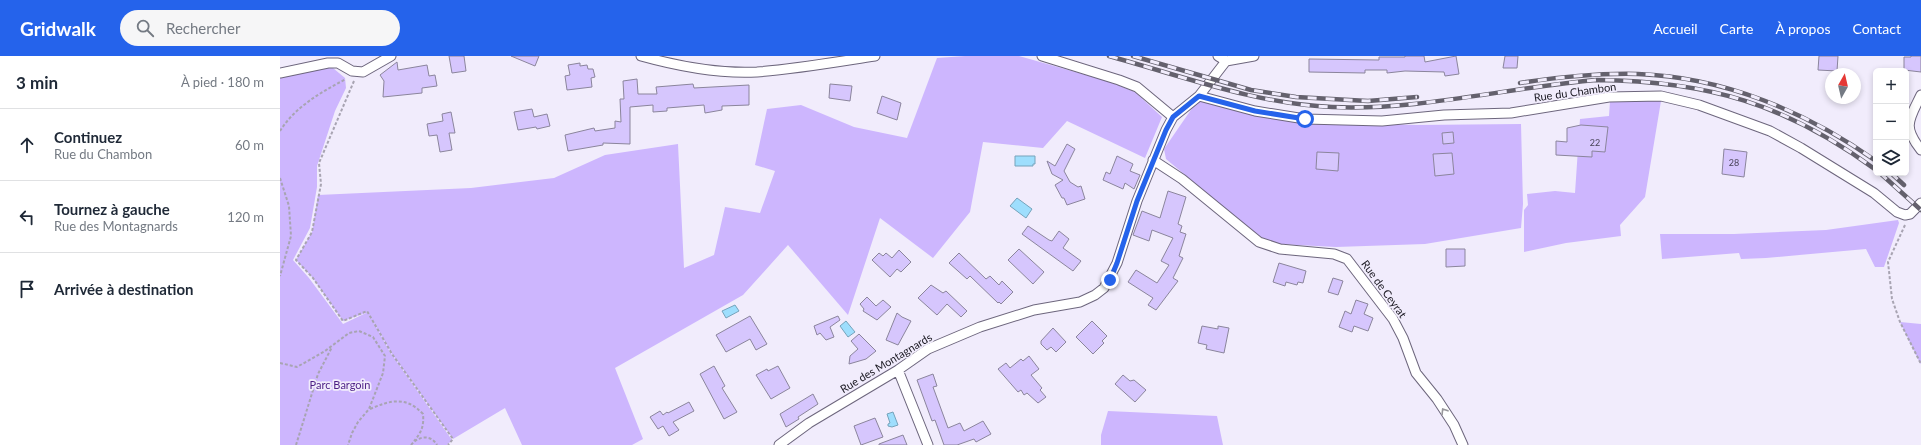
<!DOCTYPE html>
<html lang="fr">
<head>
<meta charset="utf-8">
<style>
	body { margin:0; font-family:Lato,sans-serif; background:#f6f6f7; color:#1f2937 }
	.controls { position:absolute; right:12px; top:12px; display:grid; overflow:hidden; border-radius:6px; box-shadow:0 2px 6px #0003 }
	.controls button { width:36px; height:36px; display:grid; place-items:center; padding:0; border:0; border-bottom:1px solid #e0e1e3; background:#fff; color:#1f2937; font:20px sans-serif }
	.compass { position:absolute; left:1545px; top:12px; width:36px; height:36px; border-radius:50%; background:#fff; box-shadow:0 2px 6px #0003; rotate:8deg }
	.stop { position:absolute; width:12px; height:12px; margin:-9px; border:3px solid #2563eb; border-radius:50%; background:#fff }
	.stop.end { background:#2563eb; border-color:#fff; box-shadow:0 1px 4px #0008 }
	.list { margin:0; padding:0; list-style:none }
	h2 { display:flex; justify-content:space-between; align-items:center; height:52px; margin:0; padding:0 16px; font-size:17px }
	h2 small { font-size:13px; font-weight:400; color:#747a83 }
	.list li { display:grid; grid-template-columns:26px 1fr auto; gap:12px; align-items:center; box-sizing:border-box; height:72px; padding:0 16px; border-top:1px solid #e0e1e3 }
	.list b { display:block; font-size:15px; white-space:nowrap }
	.list p { margin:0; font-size:13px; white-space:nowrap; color:#747a83 }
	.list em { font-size:13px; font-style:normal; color:#747a83 }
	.icon { flex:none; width:22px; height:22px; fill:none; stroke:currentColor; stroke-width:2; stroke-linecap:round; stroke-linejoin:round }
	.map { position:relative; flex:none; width:1641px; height:389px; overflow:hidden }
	header { display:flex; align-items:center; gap:24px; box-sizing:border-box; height:56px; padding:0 20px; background:#2563eb; color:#fff }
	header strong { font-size:19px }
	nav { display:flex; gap:22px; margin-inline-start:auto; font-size:14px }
	.search { width:280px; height:36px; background:#f6f6f7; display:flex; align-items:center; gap:10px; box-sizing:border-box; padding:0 14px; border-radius:22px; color:#747a83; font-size:15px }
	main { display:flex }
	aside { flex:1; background:#fff }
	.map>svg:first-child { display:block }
	.green { fill:#cdb6fe }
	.water { fill:#9edefd; stroke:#76a3bb }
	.building { fill:#d6c6fd; stroke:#8b859c }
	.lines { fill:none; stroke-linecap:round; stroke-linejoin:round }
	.street-casing { stroke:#6d667d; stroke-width:11 }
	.path { stroke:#a8a4b2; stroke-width:2; stroke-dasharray:3 2; stroke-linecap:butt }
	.street { stroke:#fff; stroke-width:9 }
	.rail-casing { stroke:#64616d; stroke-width:4.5 }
	.rail { stroke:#f1ecfc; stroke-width:3; stroke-dasharray:9; stroke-linecap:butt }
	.oneway { stroke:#98979b }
	.route { stroke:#2563eb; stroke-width:5 }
	.labels { text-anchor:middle; stroke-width:3.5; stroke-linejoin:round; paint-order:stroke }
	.number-label { font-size:9px; fill:#494458 }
	.street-label { font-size:11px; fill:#1a1821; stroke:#f1ecfc }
	.park-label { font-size:11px; fill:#4c1e85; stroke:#f1ecfc }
</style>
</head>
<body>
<header>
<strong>Gridwalk</strong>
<div class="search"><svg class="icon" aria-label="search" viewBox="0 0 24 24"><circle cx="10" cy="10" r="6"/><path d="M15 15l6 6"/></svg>Rechercher</div>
<nav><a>Accueil</a><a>Carte</a><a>À propos</a><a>Contact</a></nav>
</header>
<main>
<aside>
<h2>3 min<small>À pied · 180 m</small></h2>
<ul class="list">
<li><svg class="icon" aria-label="ahead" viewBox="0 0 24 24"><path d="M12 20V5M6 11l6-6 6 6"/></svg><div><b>Continuez</b><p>Rue du Chambon</p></div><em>60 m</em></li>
<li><svg class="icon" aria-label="left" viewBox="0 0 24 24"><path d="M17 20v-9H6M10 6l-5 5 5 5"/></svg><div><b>Tournez à gauche</b><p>Rue des Montagnards</p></div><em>120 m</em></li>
<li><svg class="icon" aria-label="arrive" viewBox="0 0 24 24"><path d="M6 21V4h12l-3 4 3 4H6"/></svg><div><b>Arrivée à destination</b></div></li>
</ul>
</aside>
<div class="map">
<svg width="1641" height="389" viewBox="0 0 1641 389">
	<rect width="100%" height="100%" fill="#f1ecfc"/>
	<path class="green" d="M685 0H739L827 25 855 36 882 61 865 102 787 65 763 92 703 86 690 156 653 202 600 162 568 259 508 189 463 239 335 312 363 383 352 389H242L225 352 173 383 112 298 89 258 110 296 172 384 167 389H0V22L49 11 53 12 65 22 66 32 55 55 37 110V131L30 172 13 204 29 222 63 268 88 256 63 265 33 222 16 204 32 176 38 139 191 132 274 122 325 99 398 88 404 212 434 199 445 151 480 157 495 115 475 109 487 53 521 49 574 71 627 82 657 2Z
		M924 43 1034 66 1136 69 1241 68 1243 148 1241 172 1145 188 1056 191 998 188 978 180 886 103 884 93 917 45Z
		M1362 44 1381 45 1365 141 1340 169 1341 180 1286 187 1244 196V154L1248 149 1247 138 1275 135 1295 137 1300 63 1329 60 1330 45Z
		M1618 164 1619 167 1604 211H1595L1586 193 1486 202 1461 203 1459 197 1382 203 1380 178H1454L1546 174Z
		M1620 266 1641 268V308L1640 307Z
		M828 355 937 360 943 389H821V379Z"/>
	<path class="water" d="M735 100H755V108H753V110H735Z
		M737 142 752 153 746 162 730 150Z
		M455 249 459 255 446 262 442 255Z
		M566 265 575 276 568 281 560 270Z
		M613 356 618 369 612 371 608 370V368L610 367 607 358Z"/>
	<path class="building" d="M169 0H184L186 15 172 17Z
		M231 0H259L255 10Z
		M1125 0H1144L1145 6 1176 0 1179 18 1165 20 1164 16 1125 15 1107 17V14H1085V17L1029 16V3L1099 4V1H1125Z
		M1225 0H1238L1237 12H1223Z
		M1539 0H1558L1557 15 1538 14Z
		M1631 0H1641V16L1624 14V1H1631Z
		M117 6 118 14 147 9 149 20 155 19 157 30 142 32V37L103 41 104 25 100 19Z
		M300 7V10L307 9 308 13H313L315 21 311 22 312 31 287 34 285 20 290 19 288 9Z
		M357 23 358 38H377L376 31 413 28 414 32 469 29V49L442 50V54L425 57 424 49 387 52V55L373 56V49L350 51V88L323 87V89L288 95 285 79 314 72 315 75 335 72V65L341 66 340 43H344L343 25Z
		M550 28 572 30 570 45 549 42Z
		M602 40 621 47 617 64 597 57Z
		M252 53 254 61 267 58 270 70 257 73 256 71 238 74 234 56Z
		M171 56 175 77H169L172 94 160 96 157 79 149 80 147 68 163 65 162 58Z
		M1301 69 1328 71 1325 96 1312 95V101L1276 99V85L1287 86V72Z
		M1173 76 1174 87 1163 88 1162 77Z
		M787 88 795 93 784 115 790 126 798 131 801 130 805 143 787 149 784 142H782L775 129 783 124 772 118 767 105 775 110Z
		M1444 93 1467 96 1464 121 1442 118Z
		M1037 96 1059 97 1058 115 1036 113Z
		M1172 97 1174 118 1155 120 1153 98Z
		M837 100 853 108 850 115 860 119 854 133 845 127 843 133 823 124 826 116 830 118Z
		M888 135 906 141 898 168 902 170 900 176 906 178 899 200 903 202 893 222 898 225 876 254 868 249 873 242 848 226 856 214 877 227 889 209 881 205 893 182 872 174 869 185 853 179 862 155 880 162Z
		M748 170 769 184 772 185 779 175 789 183 783 192 801 205 793 215 742 178Z
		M739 193 764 216 753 228 728 204Z
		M1166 193H1185V210L1166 211Z
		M619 194 631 206 621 216 617 213 610 221 592 204 599 197 603 200 606 197 612 202Z
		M679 197 706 223 710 220 719 229 722 225 733 236 721 248 719 246 718 247 690 220 687 223 669 207Z
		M999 207 1026 215 1023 227 1018 226 1017 229 1006 226 1005 230 993 226Z
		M1053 222 1063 225 1058 239 1048 236Z
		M651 229 663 237 666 235 687 255 681 261 667 248 657 259 638 242Z
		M587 241 596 250 603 244 611 251 597 264 583 255 584 253 580 248Z
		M1076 244 1088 248 1084 258 1093 262 1088 275 1074 270 1072 276 1059 271 1065 255 1071 258Z
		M617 257 622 261 631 265 618 289 606 284Z
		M470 260 487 288 476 294 470 283 446 296 436 279Z
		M558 260 560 264 550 271 554 281 546 284 540 277 537 279 534 270Z
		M812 265 827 280 822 285 824 287 813 298 796 281Z
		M922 270 938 273V270L949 272 944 297 926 293 927 289 918 287Z
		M773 272 786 286 776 296 771 291 767 294 761 288V285Z
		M579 278 596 295 586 303 569 308 570 300 578 293 571 285Z
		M749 300 759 313 751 319 762 332 760 334 766 341 758 347 747 337 744 339 741 334 738 336 718 313 726 307 730 312 741 303 743 305Z
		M434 310 445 330 442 332 457 356 444 363 420 318Z
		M498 310 510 332 491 343 476 319 487 313 488 315Z
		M653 318 657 330 653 331 668 372 680 367 684 375 703 365 711 378 696 386 694 383 677 389H664L655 364 652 365 637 324Z
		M843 319 850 325 854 324 866 334 855 346 835 328Z
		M533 338 538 348 518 361 519 363 506 371 500 358Z
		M409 346 414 355 393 366 399 374 389 380 383 370 378 373 370 361 380 355 383 359 387 356 388 357Z
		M595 362 603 381 581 389 574 370Z
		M623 379 627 389H599V388Z"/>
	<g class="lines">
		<g class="street-casing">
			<path id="street" d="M361 0C397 10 439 18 477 16 516 13 556 6 595 0
				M762 0 839 24 857 31 893 61
				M938 0 946 5
				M946 5 974 0
				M0 17 48 7H58L72 15 83 16 111 0
				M1641 39C1629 64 1622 70 1641 94
				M919 40 975 55 1025 63 1102 65 1164 59 1231 57 1329 41 1381 40 1419 49 1490 75 1521 92 1594 137 1617 156 1625 159 1630 158 1641 147
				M873 104 902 123 979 186 1000 193 1054 198 1067 203 1113 263 1123 282 1136 317 1157 343 1174 369 1183 389
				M618 314 648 389
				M499 389 529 367 618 314 648 293 700 271 754 254 800 246 815 239 824 232 837 207 857 145 886 74 893 61 919 40 946 5"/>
		</g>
		<path class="path" d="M74 25 39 107 41 128 32 176 16 204 33 222 63 265 87 255 112 298 173 383 168 389
			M0 75C15 51 41 36 66 23
			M0 122 9 150 11 180 0 220
			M1625 169 1608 206 1612 243 1620 266 1641 308
			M0 307 17 311 45 295 69 277 79 275 93 281 105 300 103 317 89 353 78 366 72 377 68 389
			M90 353C111 344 126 340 143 358 144 369 142 376 134 385
			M16 389 38 318 52 291
			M131 389C138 380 151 378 157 389"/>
		<use href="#street" class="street"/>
		<g class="rail-casing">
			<path id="rail" d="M829 0C902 20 976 48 1052 51 1139 55 1230 31 1317 24 1428 25 1506 48 1596 114
				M853 0 971 34 1016 41 1088 45 1137 41
				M1240 27C1279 21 1318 17 1358 18 1444 21 1527 56 1596 105
				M1600 117 1641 154
				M1611 117 1624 129"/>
		</g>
		<use href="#rail" class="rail"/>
	</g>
	<defs><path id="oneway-chevron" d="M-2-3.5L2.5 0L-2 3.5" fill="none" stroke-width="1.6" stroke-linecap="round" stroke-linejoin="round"/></defs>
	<use class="oneway" href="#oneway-chevron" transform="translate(1164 355) rotate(-122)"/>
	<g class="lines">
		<path class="route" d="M830 224 837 207 857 145 886 74 893 61 919 40 975 55 1025 63"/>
	</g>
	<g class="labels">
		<g class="number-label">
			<text x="1315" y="90">22</text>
			<text x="1454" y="110">28</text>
		</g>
		<g class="street-label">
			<text transform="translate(1295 36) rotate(-8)" y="4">Rue du Chambon</text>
			<text transform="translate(1104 233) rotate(54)" y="4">Rue de Ceyrat</text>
			<text transform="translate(606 307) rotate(-31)" y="4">Rue des Montagnards</text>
		</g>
		<g class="park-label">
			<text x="60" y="333">Parc Bargoin</text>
		</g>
	</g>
</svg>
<div class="controls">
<button>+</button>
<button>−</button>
<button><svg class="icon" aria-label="layers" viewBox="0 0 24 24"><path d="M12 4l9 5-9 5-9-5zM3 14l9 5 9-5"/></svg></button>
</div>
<svg class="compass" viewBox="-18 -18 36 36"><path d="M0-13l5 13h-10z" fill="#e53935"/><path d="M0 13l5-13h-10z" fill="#747a83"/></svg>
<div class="stop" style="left:1025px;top:63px"></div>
<div class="stop end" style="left:830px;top:224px"></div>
</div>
</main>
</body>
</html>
